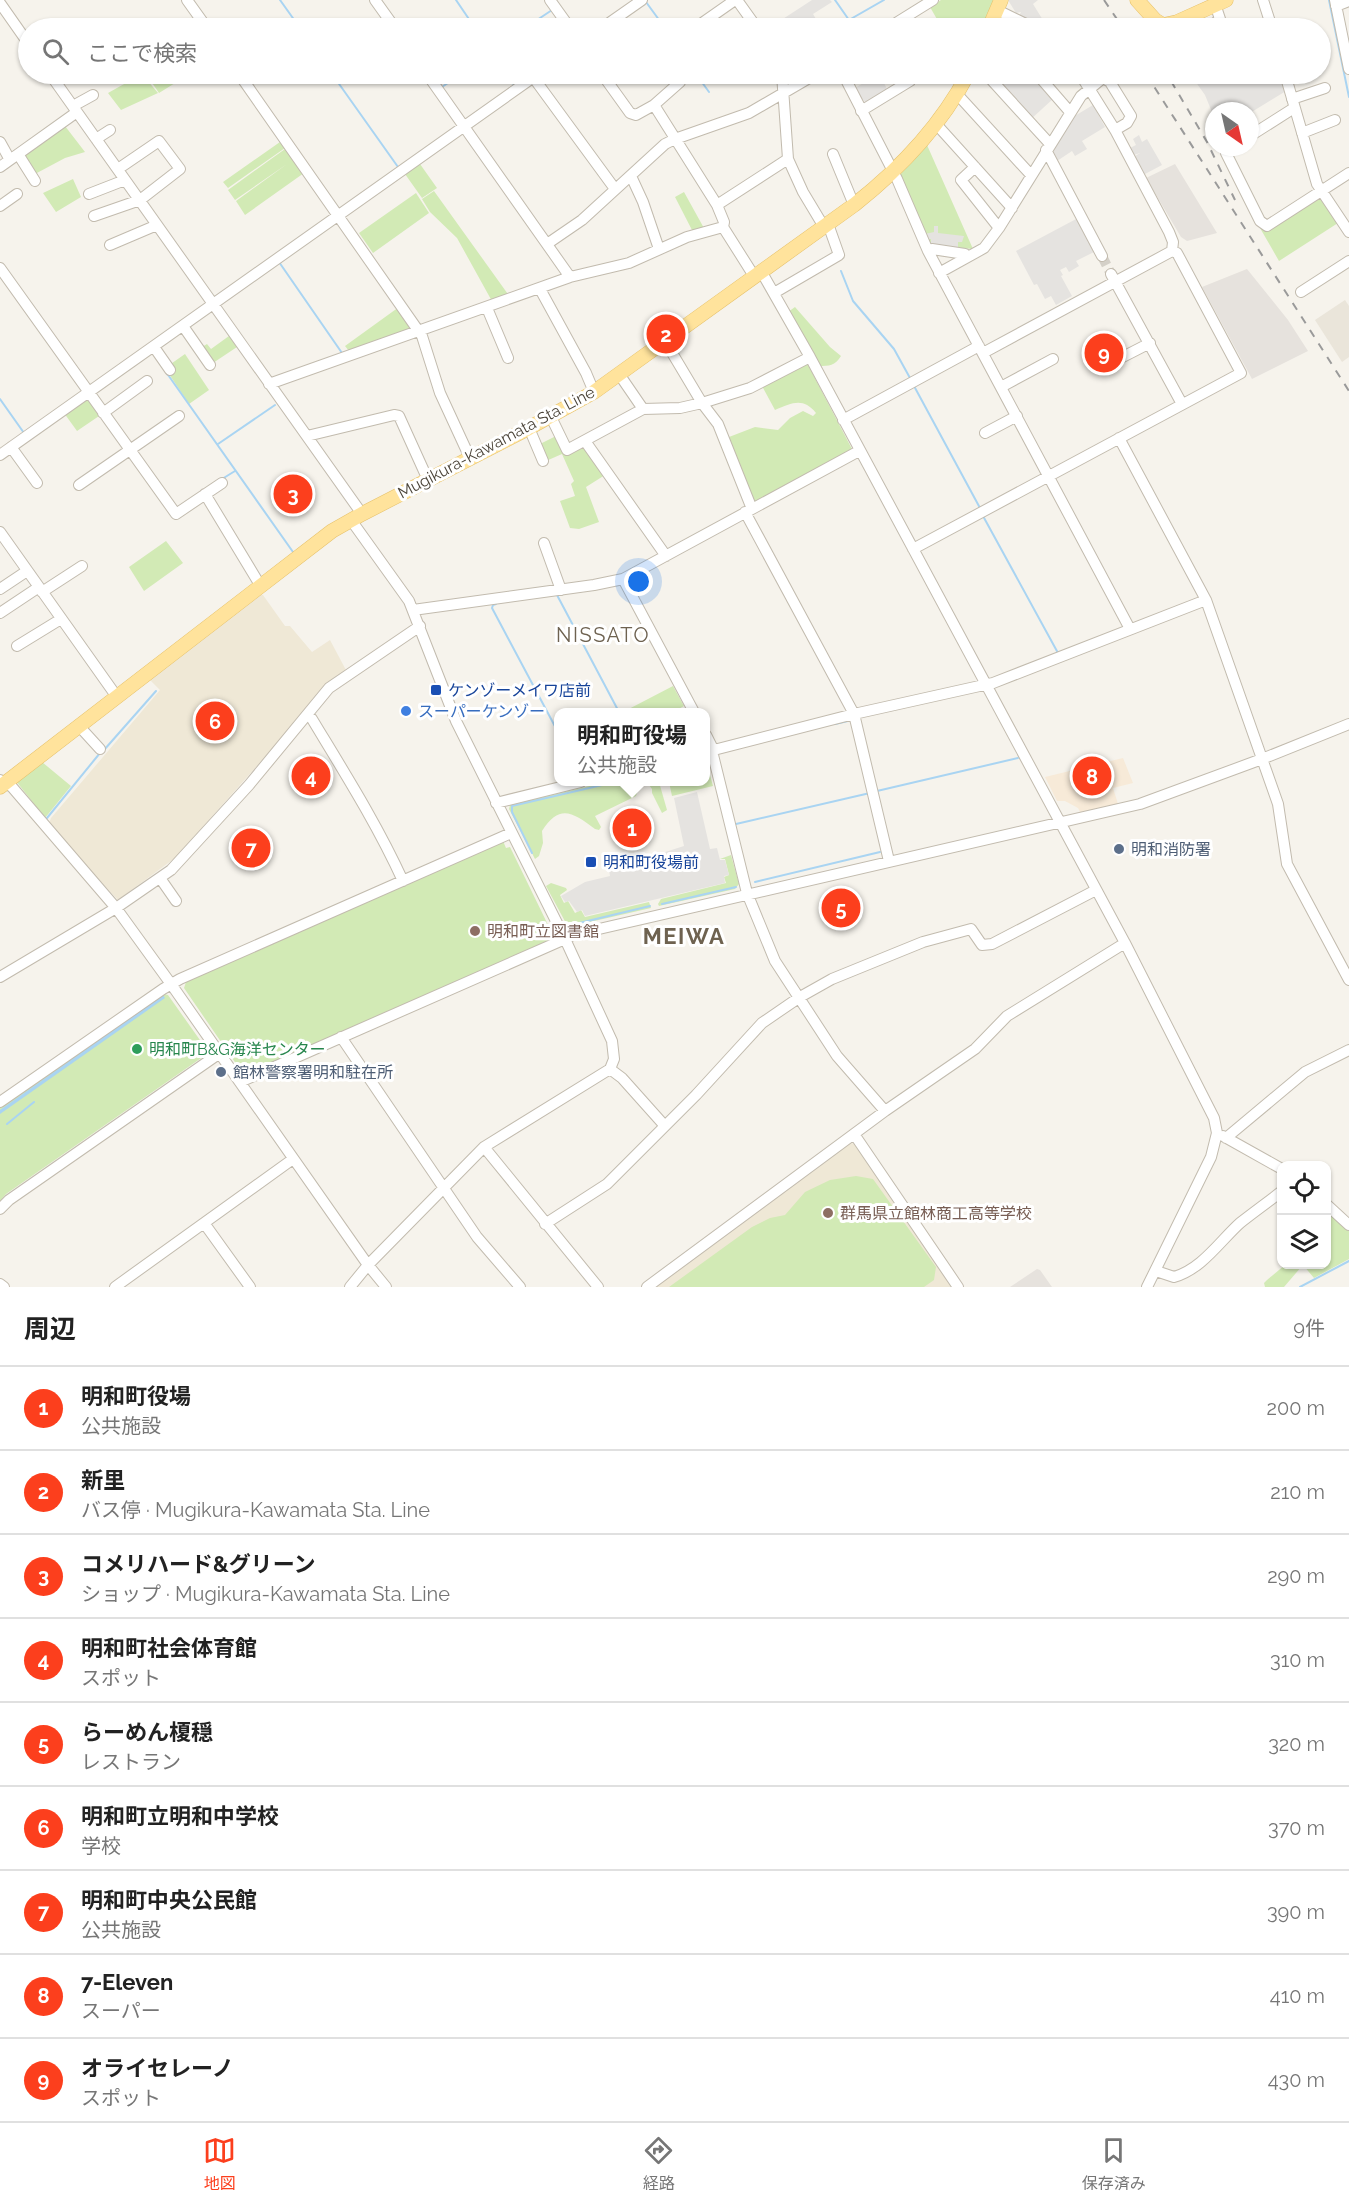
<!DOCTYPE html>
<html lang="ja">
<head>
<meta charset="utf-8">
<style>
	body { margin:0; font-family:Raleway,"Noto Sans JP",sans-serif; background:#f6f6f6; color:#222 }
	.controls { position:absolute; right:18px; bottom:18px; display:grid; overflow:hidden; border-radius:12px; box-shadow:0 2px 4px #0004 }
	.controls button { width:54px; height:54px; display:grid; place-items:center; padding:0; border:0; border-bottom:2px solid #e0e0e0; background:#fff; color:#222; font:30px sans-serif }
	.compass { position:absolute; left:1205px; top:102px; width:54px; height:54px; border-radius:50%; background:#fff; box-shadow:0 2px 4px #0004; rotate:146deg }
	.you { position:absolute; left:639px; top:582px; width:21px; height:21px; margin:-15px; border:4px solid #fff; border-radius:50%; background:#1a73e8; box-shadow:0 0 0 9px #1a73e833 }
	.badge { display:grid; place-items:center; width:39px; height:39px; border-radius:50%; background:#fc3f1d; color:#fff; font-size:20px; font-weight:700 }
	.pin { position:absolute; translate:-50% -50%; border:3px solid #fff; box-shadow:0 2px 6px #0006 }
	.popup { position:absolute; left:554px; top:708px; width:156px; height:78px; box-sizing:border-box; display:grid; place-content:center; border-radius:12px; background:#fff; filter:drop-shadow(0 2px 4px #0005); font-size:20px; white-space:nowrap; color:#767676 }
	.popup b { font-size:22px; color:#222 }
	.popup::after { content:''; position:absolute; left:50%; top:100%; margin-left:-12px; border:12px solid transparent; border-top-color:#fff }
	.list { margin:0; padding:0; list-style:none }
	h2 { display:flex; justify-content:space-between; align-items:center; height:78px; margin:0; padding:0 24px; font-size:26px }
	h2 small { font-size:20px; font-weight:400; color:#767676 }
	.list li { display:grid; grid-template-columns:39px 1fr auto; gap:18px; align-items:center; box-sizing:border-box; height:84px; padding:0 24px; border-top:2px solid #e0e0e0 }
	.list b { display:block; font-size:22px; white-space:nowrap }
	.list p { margin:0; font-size:20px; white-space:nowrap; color:#767676 }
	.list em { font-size:20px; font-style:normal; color:#767676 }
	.icon { flex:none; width:33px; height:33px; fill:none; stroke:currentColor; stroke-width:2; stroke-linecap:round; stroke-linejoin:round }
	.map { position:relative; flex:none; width:1349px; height:1287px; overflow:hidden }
	.search { position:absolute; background:#fff; box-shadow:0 2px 4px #0004; left:18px; right:18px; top:18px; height:66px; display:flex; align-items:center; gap:15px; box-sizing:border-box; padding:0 21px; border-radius:33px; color:#767676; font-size:22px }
	.sheet { height:834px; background:#fff }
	nav { display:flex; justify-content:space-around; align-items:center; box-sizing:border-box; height:84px; border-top:2px solid #e0e0e0; background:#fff; font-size:16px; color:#767676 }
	nav a { display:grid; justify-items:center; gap:3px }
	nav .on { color:#fc3f1d }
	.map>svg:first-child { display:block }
	.residential { fill:#eae5da }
	.commercial { fill:#f7ead8 }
	.industrial { fill:#e6e2dd }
	.education { fill:#efe8d6 }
	.green { fill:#d2eab5 }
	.parking { fill:#e5e3e0 }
	.water { fill:#a9d4f2 }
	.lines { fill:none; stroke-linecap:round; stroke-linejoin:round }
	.stream { stroke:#a9d4f2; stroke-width:2 }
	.minor-tunnel { stroke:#d4d0c8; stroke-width:10; stroke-dasharray:10 5; stroke-linecap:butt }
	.minor-casing { stroke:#c2bbae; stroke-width:12 }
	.major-casing { stroke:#e6c16a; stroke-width:15 }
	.minor { stroke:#fff; stroke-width:10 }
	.major { stroke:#ffe39c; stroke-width:14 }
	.rail { stroke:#9a9a9a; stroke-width:2; stroke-dasharray:8 8; stroke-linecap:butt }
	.transit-dot { fill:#1a4fb4; stroke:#fff; stroke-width:2 }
	.shop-dot { fill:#3f7fe0; stroke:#fff; stroke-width:2 }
	.service-dot { fill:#5c6f8a; stroke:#fff; stroke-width:2 }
	.education-dot { fill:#8d6e63; stroke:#fff; stroke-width:2 }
	.leisure-dot { fill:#2e9e5b; stroke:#fff; stroke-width:2 }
	.labels { text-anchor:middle; stroke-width:6; stroke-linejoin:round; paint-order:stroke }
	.street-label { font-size:16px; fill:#4b4439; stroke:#fff }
	.transit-label { font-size:16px; fill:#164399; stroke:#fff; text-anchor:start }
	.shop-label { font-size:16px; fill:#366cbe; stroke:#fff; text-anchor:start }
	.service-label { font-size:16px; fill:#4e5e75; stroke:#fff; text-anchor:start }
	.education-label { font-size:16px; fill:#785e54; stroke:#fff; text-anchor:start }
	.leisure-label { font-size:16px; fill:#27864d; stroke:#fff; text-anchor:start }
	.quarter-label { font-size:20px; letter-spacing:1.5px; fill:#6e6250; stroke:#fff }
	.district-label { font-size:22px; font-weight:bold; letter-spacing:1.5px; fill:#6e6250; stroke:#fff }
</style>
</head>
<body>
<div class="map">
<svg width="1349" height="1287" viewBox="0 0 1349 1287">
	<rect width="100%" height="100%" fill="#f6f3ec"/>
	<path class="residential" d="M1345 300 1349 306V357L1342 362 1315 320Z"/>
	<path class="commercial" d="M1123 758 1133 783 1113 788 1118 804 1080 812 1078 808 1065 801H1057L1045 777Z"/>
	<path class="industrial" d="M1175 164 1217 233 1187 241 1181 237 1146 178Z
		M1247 269 1288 320 1308 351 1252 379 1202 287Z
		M1037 1269 1040 1270 1052 1287H1010Z"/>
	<path class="education" d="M260 595H263L285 626H290L312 652 330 640 347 672 328 686 175 858 118 900 48 826 51 818 160 690 150 680Z
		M850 1143 857 1144 954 1287H652Z"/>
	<path class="green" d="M941 0H996L983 28H942L930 7Z
		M142 74 158 93 121 110 108 93Z
		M146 74H187L188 75 159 93Z
		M65 126 85 152 65 158 35 174 22 156Z
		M280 142 285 148 228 188 223 182Z
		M927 145 973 249 930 245 900 177 902 171Z
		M285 149 304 173 245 215 236 201 287 164 235 200 228 190Z
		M420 164 437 188 422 198 405 174Z
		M73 179 81 197 56 212 43 193Z
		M434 191 510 297 493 303 457 238 430 212 422 199Z
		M684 192 705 230 693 232 675 197Z
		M416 193 429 213 373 253 359 233Z
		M1321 197 1338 223 1279 261 1260 228 1267 230Z
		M399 307 412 329 349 351 345 346Z
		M795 307 830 347 841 356C835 366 829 366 819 366L788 312Z
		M229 336 237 347 213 363 202 347 207 344 211 349Z
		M185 354 209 390 189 404 165 368Z
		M807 363 853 451 754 502 729 437 755 427 778 430 790 418 803 411 813 416 816 413C803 397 792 403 775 410L762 386Z
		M87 397 102 414 77 431 64 413Z
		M556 436 564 453 582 446 605 475 586 487 599 522 579 529 570 528 560 501 575 496 571 484 574 481 562 454 546 461 538 445Z
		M166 541 183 563 144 591 129 567Z
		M673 686 684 706 673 712H623Z
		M706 760 713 786 672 796 669 782H706Z
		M42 762 71 786 45 818 16 781Z
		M606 782H659L667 810 662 813 652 793V789L649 785 644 784 639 787 636 796 595 816 601 827 599 830 595 829C573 813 560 803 542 831L543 843 539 856 535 859 509 809 510 805Z
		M503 841 506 848 510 847 552 933 550 940 248 1073 241 1071 184 988 186 982Z
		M731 855 739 884 735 889 659 906 658 904 661 899 726 883 724 877 729 875 725 859H720Z
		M551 883 566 888 567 890 560 895 564 903 568 901 575 913 581 910 585 917 649 902 651 908 568 927 546 886Z
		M164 994 168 995 207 1050V1054L6 1194 0 1201V1107Z
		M856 1176 873 1179 936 1267 934 1280 924 1287H669L752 1227 770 1218 785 1215 805 1192 830 1180Z
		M1327 1208 1349 1230V1259L1314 1278 1303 1265 1326 1264Z
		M1285 1265 1302 1266 1284 1287H1265L1264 1283 1267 1280Z"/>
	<path class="parking" d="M812 0H830L832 2 813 14 816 19 802 28H769Z
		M1008 0H1038L1033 4 1046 25 1040 28 1019 16 1021 12 1016 13Z
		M879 74H882L887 82 884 83 887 89 865 102 853 89Z
		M988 74H1031L1054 98 1030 120Z
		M1190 74H1281L1286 91 1250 113V111H1214V117L1205 95Z
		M1093 105 1105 127 1082 141 1087 149 1075 156 1072 151 1057 161 1052 151 1073 117Z
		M1139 135 1142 142 1147 139 1162 165 1145 174 1135 156 1140 153 1134 155 1130 148 1136 145 1133 139Z
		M1078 218 1096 251 1076 261 1079 266 1069 272 1066 267 1060 270 1063 275 1061 276 1072 296 1056 305 1051 296 1045 299 1037 284 1034 285 1016 251Z
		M934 226H938V233L964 236 962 242H958V248L931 245V239H927L925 234 934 232Z
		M697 792 710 849 717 848 720 860H725L729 875 724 876 725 883 585 916 582 910 577 912 569 901 565 902 561 896 585 882 610 876 609 870 684 846 674 798Z"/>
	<path class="water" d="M163 995 165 998 0 1114V1110Z"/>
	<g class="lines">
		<path class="stream" d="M280 0 300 28
			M456 0 475 28
			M835 0 849 20
			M1329 0 1349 97
			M646 2 665 28
			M525 28 552 10
			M835 28 884 0
			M332 74 398 167
			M506 74 514 85
			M696 74 709 92
			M442 87 461 74
			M279 262 342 353
			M841 271 853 301 894 349 910 378
			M166 372 293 552
			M914 386 980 508
			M0 399 24 433
			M218 444 275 405
			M222 479 235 471
			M983 516 1058 653
			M557 595 619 712
			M496 604 493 605 492 608 558 732
			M835 724 852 720
			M104 750 156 691
			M877 791 1018 758
			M47 818 100 753
			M736 824 870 793
			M532 853 512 812V806L615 782
			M755 882 880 852
			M662 904 736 887
			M571 925 650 906
			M7 1124 34 1102
			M1300 1287 1349 1261"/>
		<path class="minor-tunnel" d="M1102 256 1111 274"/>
		<g class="minor-casing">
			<path id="minor" d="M187 0 207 28
				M375 0 395 28
				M550 0 570 28
				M737 0 757 28
				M1263 0 1272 28
				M1335 0 1349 69
				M0 3 28 43
				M1336 6 1349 1
				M997 10 1034 28
				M602 28 642 0
				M695 28 735 0
				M888 28 933 0
				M1209 28 1220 19 1215 4
				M50 74 362 514
				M239 74 422 336 440 393 470 458
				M427 74 570 277
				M602 74 630 113 636 115 654 105 680 82
				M782 74 788 159 803 192 824 227
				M843 74 897 179 928 251 1130 629
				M986 74 1050 144
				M1037 74 1070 112
				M1080 74 1115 130 1169 232 1173 242 1172 251
				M1285 74 1317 184 1349 232
				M533 77 615 189
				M957 94 1031 175
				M1292 99 1325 88
				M654 105 717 205 724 222 723 227 754 276
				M73 106 93 95
				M861 111 910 81
				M937 125 1012 208
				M1302 133 1335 120
				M1250 136 1294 108
				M96 139 110 130
				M0 142 10 160
				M1232 147 1226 153 1260 221 1267 226 1349 173
				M1046 150 1102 256
				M18 154 35 181
				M833 154 854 205
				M0 167 77 112
				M975 167 961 180 999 228
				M631 176 643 202 659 249
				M89 194 125 180
				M717 205 788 159
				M0 206 17 194
				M94 216 140 200 180 169 159 141 118 169
				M547 244 582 220 665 144 675 139 749 113 816 74
				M110 245 157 225
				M928 251 932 249 965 254 967 257
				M0 268 176 514 222 483
				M761 271 810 357 1125 943 1214 1118 1217 1133 1211 1157 1147 1287
				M939 273 984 248 999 228 1081 96 1103 78 1110 82 1131 116 1127 123 1115 130
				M1111 274 1182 404
				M540 289 586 373 594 392
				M1301 292 1349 261
				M774 293 839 255 828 224
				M487 308 508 358
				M183 326 210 365
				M665 341 702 403 718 424 752 509
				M154 347 170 370
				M983 353 1172 251
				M1111 363 1150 343
				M619 374 643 409
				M269 384 570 277 629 263 687 237 723 227
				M1001 387 1053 359
				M103 413 147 381
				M551 417 567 450 643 409 680 408 702 403 750 388 810 357
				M843 420 979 346
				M529 428 543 461
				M985 433 1017 416
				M307 436 394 415 399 416 428 480
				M1119 438 1206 600 1278 804 1287 864 1349 980
				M585 441 666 556
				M11 447 37 483
				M0 455 538 74
				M79 485 179 416
				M205 494 260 585
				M745 512 854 714 889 861
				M351 520 409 601 456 721 565 939 573 935 1140 804 1262 759 1349 724
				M0 532 117 697
				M544 543 561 590
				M913 549 1241 373 1177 253 1172 251
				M623 579 694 712
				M0 589 27 571
				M42 592 82 566
				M413 610 594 585 623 579 859 451
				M0 613 39 587
				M17 646 61 619
				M308 715 312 719C344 772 377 824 403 881
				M79 726 100 749
				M706 735 714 751
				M712 751 747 893 775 961 837 1056 885 1111
				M706 752 854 714 993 683 1206 600
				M0 780 12 787 116 908 171 984 368 1265 386 1287
				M496 803 581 782
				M160 878 176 901
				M0 977 116 908 171 870 249 785 329 688 420 626
				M341 1037 477 1237 520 1287
				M610 1069 622 1078 664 1125
				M240 1082 565 939 612 1041 614 1059 610 1069 484 1147 368 1265 350 1287
				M0 1102 163 989 180 979 511 833
				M854 1134 958 1287
				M1223 1136 1282 1169
				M1226 1138 1305 1072 1349 1050
				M484 1147 598 1287
				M1326 1204 1349 1225
				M0 1209 9 1200 220 1053
				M204 1223 250 1287
				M545 1224 607 1184 696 1095 762 1023 800 997 832 979 923 942 971 929 982 945 992 944 1096 890
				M1156 1271 1174 1277C1202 1269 1220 1241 1240 1223 1254 1212 1268 1202 1282 1191
				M0 1284 4 1287
				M115 1287 293 1159
				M647 1287 885 1111 975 1049 1007 1016 1125 943"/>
		</g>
		<g class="major-casing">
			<path id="major" d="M1137 0 1155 20 1163 25 1177 22 1226 0
				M989 28 1001 0
				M0 787 332 531 362 514 529 428 594 392 854 205C901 168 940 127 968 74"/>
		</g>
		<use href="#minor" class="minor"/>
		<use href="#major" class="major"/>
		<path class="rail" d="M1104 0 1123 28
			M1146 74 1349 391
			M1171 81 1207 142 1235 200"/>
	</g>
	<g class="transit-dot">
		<rect x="430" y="684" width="12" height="12" rx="3"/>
		<rect x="585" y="856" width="12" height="12" rx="3"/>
	</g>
	<circle class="shop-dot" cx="406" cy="711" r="6"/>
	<g class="service-dot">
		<circle cx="1119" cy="849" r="6"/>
		<circle cx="221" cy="1072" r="6"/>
	</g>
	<g class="education-dot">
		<circle cx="475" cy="931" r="6"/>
		<circle cx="828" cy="1213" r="6"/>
	</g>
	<circle class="leisure-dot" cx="137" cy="1049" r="6"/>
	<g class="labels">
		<g class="street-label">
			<text transform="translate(496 442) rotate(-28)" y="6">Mugikura-Kawamata Sta. Line</text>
		</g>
		<g class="transit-label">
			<text x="448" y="696">ケンゾーメイワ店前</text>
			<text x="603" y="868">明和町役場前</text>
		</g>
		<g class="shop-label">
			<text x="418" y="717">スーパーケンゾー</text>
		</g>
		<g class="service-label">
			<text x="1131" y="855">明和消防署</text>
			<text x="233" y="1078">館林警察署明和駐在所</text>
		</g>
		<g class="education-label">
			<text x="487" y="937">明和町立図書館</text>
			<text x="840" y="1219">群馬県立館林商工高等学校</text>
		</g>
		<g class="leisure-label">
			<text x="149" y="1055">明和町B&amp;G海洋センター</text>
		</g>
		<g class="quarter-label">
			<text x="603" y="642">NISSATO</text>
		</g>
		<g class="district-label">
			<text x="684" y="944">MEIWA</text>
		</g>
	</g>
</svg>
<div class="controls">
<button><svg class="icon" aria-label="locate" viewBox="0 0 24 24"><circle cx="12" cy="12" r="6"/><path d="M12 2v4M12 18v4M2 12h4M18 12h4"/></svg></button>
<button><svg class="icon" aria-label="layers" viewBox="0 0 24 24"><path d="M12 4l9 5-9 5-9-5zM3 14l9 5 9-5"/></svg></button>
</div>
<svg class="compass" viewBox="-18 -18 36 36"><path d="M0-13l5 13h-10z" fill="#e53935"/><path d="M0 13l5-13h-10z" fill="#767676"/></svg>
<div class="you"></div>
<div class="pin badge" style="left:632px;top:828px">1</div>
<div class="popup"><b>明和町役場</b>公共施設</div>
<div class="pin badge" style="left:666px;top:334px">2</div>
<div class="pin badge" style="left:293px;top:494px">3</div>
<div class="pin badge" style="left:311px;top:776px">4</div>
<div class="pin badge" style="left:841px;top:908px">5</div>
<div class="pin badge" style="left:215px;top:721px">6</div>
<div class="pin badge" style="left:251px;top:848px">7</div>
<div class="pin badge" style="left:1092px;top:776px">8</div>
<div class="pin badge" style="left:1104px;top:353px">9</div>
<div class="search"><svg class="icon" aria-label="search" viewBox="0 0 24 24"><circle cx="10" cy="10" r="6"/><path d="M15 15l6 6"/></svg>ここで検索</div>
</div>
<section class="sheet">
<h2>周辺<small>9件</small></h2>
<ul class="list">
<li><span class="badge">1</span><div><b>明和町役場</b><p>公共施設</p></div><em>200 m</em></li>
<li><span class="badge">2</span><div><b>新里</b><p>バス停 · Mugikura-Kawamata Sta. Line</p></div><em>210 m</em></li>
<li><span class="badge">3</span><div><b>コメリハード&amp;グリーン</b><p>ショップ · Mugikura-Kawamata Sta. Line</p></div><em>290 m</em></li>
<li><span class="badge">4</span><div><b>明和町社会体育館</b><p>スポット</p></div><em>310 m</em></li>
<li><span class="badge">5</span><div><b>らーめん榎穏</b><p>レストラン</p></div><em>320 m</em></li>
<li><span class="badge">6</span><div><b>明和町立明和中学校</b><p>学校</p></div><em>370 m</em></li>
<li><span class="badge">7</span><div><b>明和町中央公民館</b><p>公共施設</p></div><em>390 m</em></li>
<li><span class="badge">8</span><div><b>7-Eleven</b><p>スーパー</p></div><em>410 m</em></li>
<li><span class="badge">9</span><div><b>オライセレーノ</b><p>スポット</p></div><em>430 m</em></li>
</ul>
</section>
<nav>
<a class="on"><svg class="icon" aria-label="map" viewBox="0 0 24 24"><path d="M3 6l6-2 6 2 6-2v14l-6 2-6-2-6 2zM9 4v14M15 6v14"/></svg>地図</a>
<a><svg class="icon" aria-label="directions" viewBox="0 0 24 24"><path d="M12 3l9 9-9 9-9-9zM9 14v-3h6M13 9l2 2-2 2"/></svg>経路</a>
<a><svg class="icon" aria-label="saved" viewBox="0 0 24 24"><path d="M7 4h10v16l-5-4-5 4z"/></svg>保存済み</a>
</nav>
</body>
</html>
